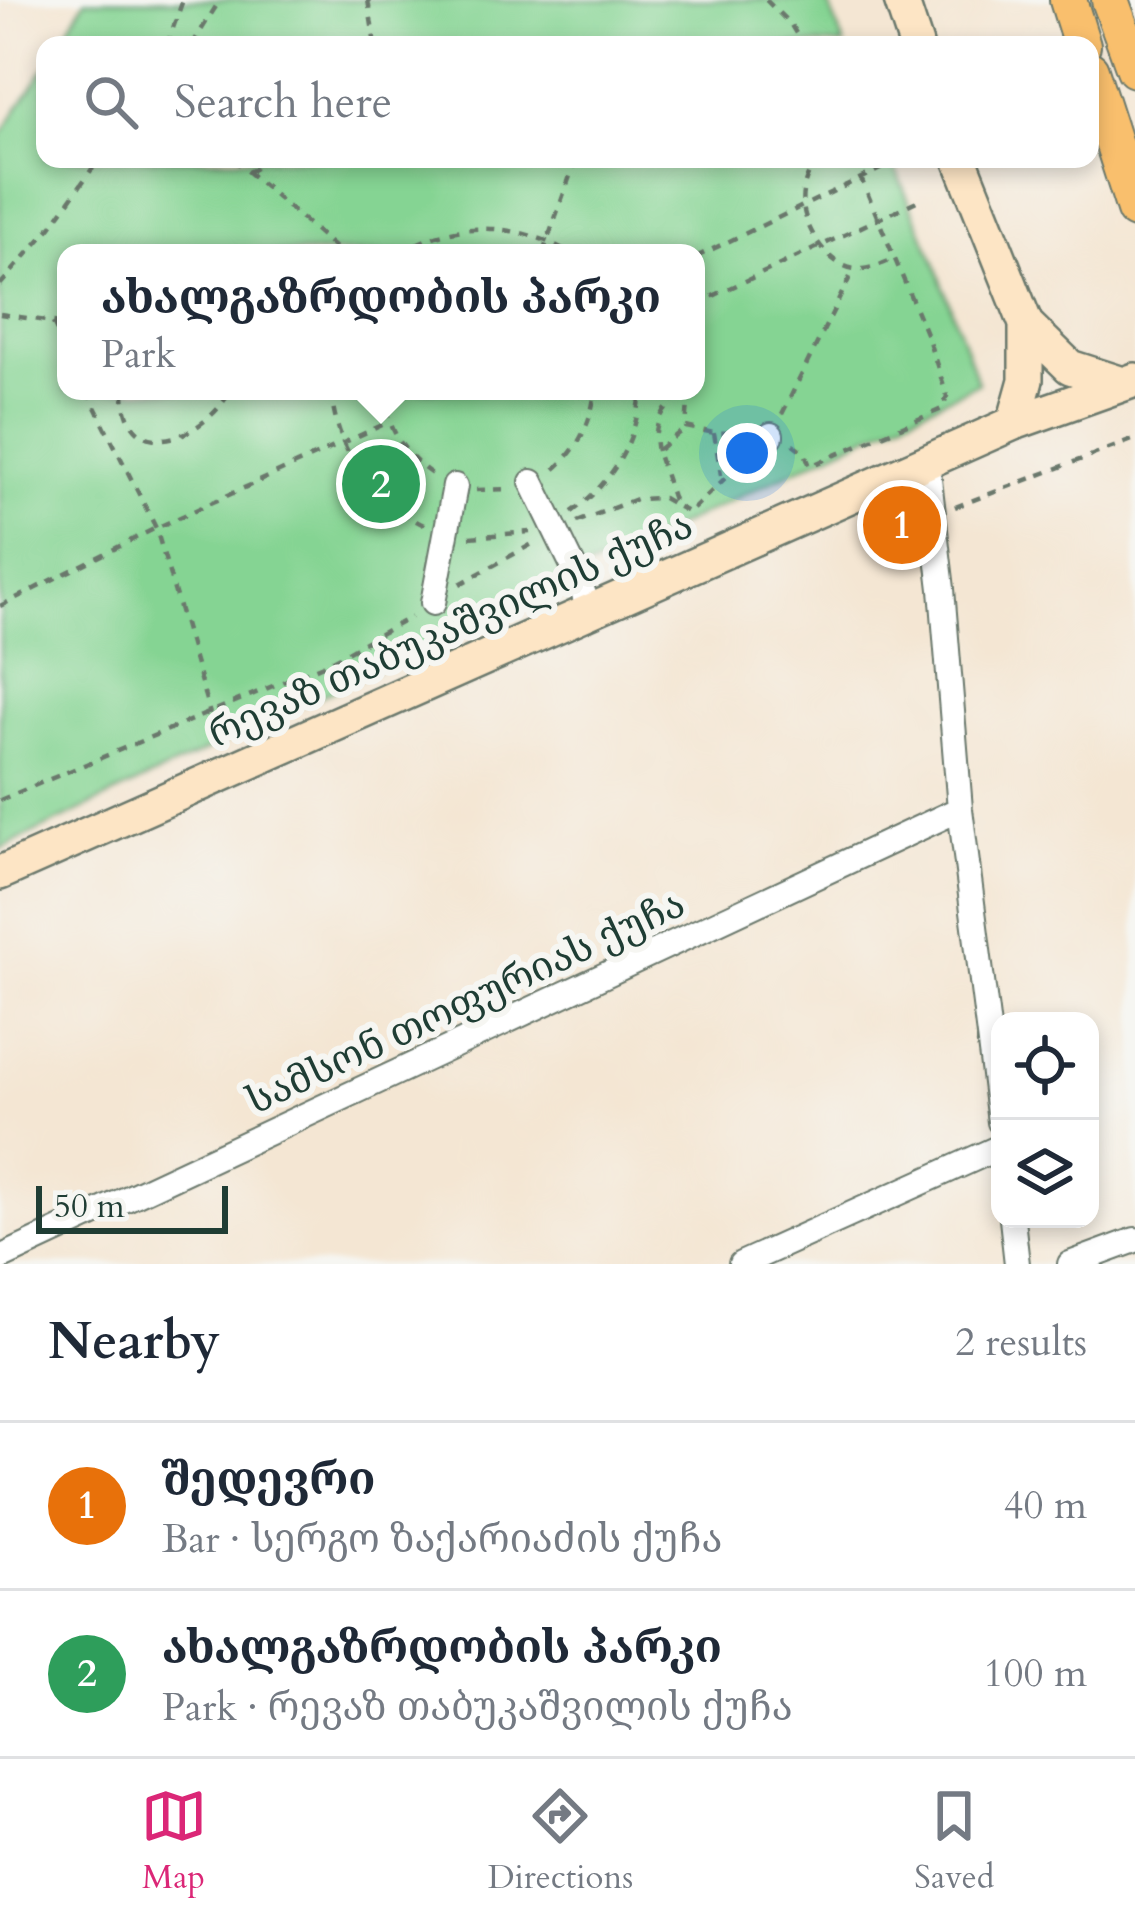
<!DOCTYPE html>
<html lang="en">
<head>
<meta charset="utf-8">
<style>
	body { margin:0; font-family:Cardo,"Noto Serif Georgian",serif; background:#f2f2f3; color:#1f2937 }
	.controls { position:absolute; right:36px; bottom:36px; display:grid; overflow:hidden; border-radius:24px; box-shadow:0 6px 18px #0003 }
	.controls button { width:108px; height:108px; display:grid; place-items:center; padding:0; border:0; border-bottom:3px solid #e0e1e3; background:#fff; color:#1f2937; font:60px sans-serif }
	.scale { position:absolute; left:36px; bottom:30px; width:192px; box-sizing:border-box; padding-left:12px; border:6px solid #1f3d34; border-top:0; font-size:33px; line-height:42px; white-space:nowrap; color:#1f3d34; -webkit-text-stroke:9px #f6f6f2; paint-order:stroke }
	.you { position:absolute; left:747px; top:453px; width:42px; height:42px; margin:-30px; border:9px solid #fff; border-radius:50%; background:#1a73e8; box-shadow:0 0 0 18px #1a73e833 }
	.badge { display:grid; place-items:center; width:78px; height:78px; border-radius:50%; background:#db2777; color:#fff; font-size:39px; font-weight:700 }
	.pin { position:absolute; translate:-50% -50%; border:6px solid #fff; box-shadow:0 3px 12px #0006 }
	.popup { position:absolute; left:57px; top:244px; width:648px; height:156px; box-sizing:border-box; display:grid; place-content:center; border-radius:24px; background:#fff; filter:drop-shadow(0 3px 9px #0005); font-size:39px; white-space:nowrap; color:#747a83 }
	.popup b { font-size:45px; color:#1f2937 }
	.popup::after { content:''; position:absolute; left:50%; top:100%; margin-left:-24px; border:24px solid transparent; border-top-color:#fff }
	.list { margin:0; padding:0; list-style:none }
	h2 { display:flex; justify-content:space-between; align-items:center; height:156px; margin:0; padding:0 48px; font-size:51px }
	h2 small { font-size:39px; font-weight:400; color:#747a83 }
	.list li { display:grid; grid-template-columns:78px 1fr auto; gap:36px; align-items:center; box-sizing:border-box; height:168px; padding:0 48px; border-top:3px solid #e0e1e3 }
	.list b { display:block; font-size:45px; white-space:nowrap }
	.list p { margin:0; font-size:39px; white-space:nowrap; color:#747a83 }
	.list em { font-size:39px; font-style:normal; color:#747a83 }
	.icon { flex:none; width:66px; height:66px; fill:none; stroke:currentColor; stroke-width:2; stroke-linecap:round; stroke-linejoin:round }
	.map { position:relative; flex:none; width:1135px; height:1264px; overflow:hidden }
	.search { position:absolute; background:#fff; box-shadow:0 6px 18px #0003; left:36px; right:36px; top:36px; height:132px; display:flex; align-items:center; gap:30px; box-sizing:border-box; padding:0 42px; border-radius:24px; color:#747a83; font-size:45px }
	.sheet { height:492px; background:#fff }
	nav { display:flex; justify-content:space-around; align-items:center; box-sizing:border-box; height:168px; border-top:3px solid #e0e1e3; background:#fff; font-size:33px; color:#747a83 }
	nav a { display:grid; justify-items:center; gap:6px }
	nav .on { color:#db2777 }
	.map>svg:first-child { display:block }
	.green { fill:#85d493; stroke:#528864; stroke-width:3; fill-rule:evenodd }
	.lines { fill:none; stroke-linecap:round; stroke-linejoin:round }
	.street-casing { stroke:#6a786c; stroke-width:28 }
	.secondary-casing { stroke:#6a786c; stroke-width:38 }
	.primary-casing { stroke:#6a786c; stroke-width:40 }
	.path { stroke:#6a786c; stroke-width:4.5; stroke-dasharray:9 9; stroke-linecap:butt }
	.street { stroke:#fff; stroke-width:24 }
	.secondary { stroke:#fde5c5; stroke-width:33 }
	.primary { stroke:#f9bf6d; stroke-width:36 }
	.labels { text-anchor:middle; stroke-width:12; stroke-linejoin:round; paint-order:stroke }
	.street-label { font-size:39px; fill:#1f3d34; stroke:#f6f6f2 }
</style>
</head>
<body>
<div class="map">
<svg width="1135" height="1264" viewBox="0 0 1135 1264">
	<rect width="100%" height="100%" fill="#f6f6f2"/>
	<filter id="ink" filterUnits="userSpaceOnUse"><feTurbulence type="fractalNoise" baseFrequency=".00833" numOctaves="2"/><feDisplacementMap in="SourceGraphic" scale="24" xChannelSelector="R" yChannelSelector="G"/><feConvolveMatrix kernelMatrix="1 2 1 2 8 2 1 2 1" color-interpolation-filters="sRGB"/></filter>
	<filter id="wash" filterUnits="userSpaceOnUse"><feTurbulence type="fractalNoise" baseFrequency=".004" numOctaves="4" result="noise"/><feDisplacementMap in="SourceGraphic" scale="48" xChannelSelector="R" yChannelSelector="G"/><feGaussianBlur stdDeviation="2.7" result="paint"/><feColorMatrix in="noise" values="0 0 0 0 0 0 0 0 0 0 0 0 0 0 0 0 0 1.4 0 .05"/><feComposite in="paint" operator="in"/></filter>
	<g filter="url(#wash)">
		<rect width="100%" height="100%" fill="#f4e6d3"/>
		<path class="green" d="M85 0H822L829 5 844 45H59Z
			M45 67V159H891L934 260 978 383 0 849V136ZM66 253H696V391H66Z"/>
	</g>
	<g filter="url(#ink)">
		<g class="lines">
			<g class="street-casing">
				<path id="street" d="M771 435V436
					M927 463 942 589 960 809 1000 1122
					M532 482 576 572 590 612
					M433 603 455 486
					M1012 1219 1017 1264
					M0 1258 960 809
					M741 1264 1000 1147
					M1070 1264 1135 1240"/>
			</g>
			<g class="secondary-casing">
				<path id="secondary" d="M901 0 916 45
					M960 159 1026 324V380L1014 423
					M1026 324 1070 367 1123 384
					M0 873 1014 423 1135 380"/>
			</g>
			<g class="primary-casing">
				<path id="primary" d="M1068 0 1082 45
					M1110 0 1135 69
					M1090 70 1135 210"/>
			</g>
			<path class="path" d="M368 0 375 45
				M766 0 791 25 803 45
				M167 45 183 0
				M192 45 220 0
				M233 159 341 253
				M790 159 812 165
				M817 159C809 170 800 190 803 205 806 231 829 267 856 269 869 270 882 264 894 259
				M248 172 272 159
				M401 253C453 219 518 222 570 253
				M543 253 576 159
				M696 257 901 159
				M0 285 51 227 99 159
				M696 304 921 199
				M0 314 66 324
				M696 319 701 302
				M53 323 66 349
				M87 391 156 528 210 714
				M124 391C124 469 204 440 230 391
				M331 391C337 452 369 498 424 525
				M383 391C387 426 402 454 432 474
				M689 391 686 427 714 433 747 432
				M782 414 854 269
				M714 433 721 475
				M793 444 805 453 810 466 942 409 947 396 928 338 853 159
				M657 451C651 424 664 406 686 391
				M555 469C579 448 591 423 595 391
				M476 490 512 489
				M673 500 657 451 686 427
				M955 507 1135 439
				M572 512C613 481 636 443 641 391
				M577 522 636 499 663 498 689 513 753 451
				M470 537 530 532
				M460 584 534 543
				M0 606 156 528 389 422
				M0 800 323 665 411 617"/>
			<use href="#street" class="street"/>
			<use href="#secondary" class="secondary"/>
			<use href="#primary" class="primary"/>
		</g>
	</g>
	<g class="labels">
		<g class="street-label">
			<text transform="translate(450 628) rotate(-24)" y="14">რევაზ თაბუკაშვილის ქუჩა</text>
			<text transform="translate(465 1001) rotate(-25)" y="14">სამსონ თოფურიას ქუჩა</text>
		</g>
	</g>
</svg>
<div class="controls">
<button><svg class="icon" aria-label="locate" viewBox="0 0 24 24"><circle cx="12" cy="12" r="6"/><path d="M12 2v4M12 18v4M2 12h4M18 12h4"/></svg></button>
<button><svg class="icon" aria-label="layers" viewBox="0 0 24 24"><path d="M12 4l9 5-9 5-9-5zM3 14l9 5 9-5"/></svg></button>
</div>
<div class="scale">50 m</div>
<div class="you"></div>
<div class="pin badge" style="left:902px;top:525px;background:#e8710a">1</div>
<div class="pin badge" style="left:381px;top:484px;background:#2e9e5b">2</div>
<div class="popup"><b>ახალგაზრდობის პარკი</b>Park</div>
<div class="search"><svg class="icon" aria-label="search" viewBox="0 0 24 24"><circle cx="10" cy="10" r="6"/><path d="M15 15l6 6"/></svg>Search here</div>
</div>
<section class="sheet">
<h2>Nearby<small>2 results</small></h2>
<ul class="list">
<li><span class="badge" style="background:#e8710a">1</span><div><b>შედევრი</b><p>Bar · სერგო ზაქარიაძის ქუჩა</p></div><em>40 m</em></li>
<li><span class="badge" style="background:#2e9e5b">2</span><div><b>ახალგაზრდობის პარკი</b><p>Park · რევაზ თაბუკაშვილის ქუჩა</p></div><em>100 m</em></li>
</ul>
</section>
<nav>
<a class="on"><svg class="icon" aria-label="map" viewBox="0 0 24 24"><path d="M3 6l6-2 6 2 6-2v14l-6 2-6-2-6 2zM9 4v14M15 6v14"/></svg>Map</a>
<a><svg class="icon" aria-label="directions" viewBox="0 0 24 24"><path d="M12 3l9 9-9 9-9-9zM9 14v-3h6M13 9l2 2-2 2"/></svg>Directions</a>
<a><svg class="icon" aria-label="saved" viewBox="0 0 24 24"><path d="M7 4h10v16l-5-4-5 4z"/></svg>Saved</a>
</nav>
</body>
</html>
